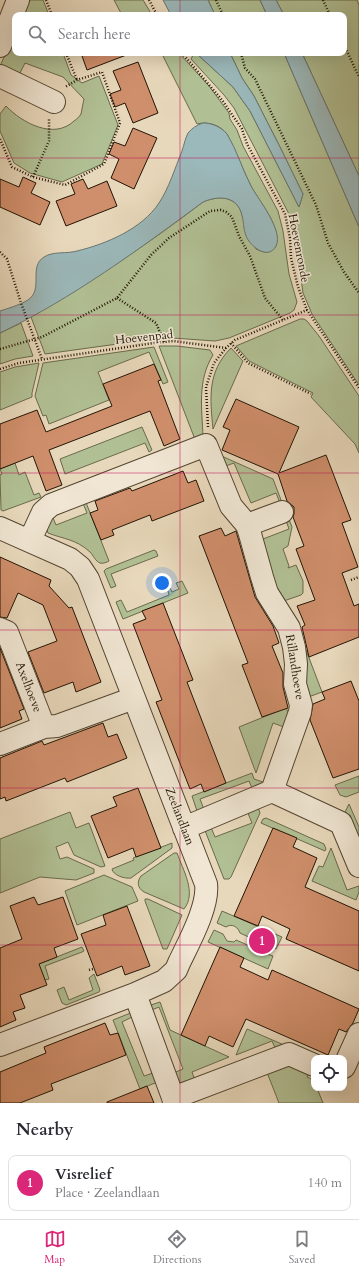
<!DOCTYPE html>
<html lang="en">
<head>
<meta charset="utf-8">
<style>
	body { margin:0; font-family:Cardo,serif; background:#f2f2f3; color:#2b2b33 }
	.controls { position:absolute; right:12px; bottom:12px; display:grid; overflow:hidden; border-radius:8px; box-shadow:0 4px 16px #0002 }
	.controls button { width:36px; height:36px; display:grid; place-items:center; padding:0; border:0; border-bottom:1px solid #e1e1e2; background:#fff; color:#2b2b33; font:20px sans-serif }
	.you { position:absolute; left:162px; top:583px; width:14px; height:14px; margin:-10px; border:3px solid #fff; border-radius:50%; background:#1a73e8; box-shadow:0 0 0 6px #1a73e833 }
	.badge { display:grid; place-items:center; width:26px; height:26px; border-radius:50%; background:#db2777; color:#fff; font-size:13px; font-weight:700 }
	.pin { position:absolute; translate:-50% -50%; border:2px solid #fff; box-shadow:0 1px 4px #0006 }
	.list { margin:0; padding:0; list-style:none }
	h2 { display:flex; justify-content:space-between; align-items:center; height:52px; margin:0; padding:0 16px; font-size:17px }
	h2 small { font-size:13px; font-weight:400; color:#7c7c81 }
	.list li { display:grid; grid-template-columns:26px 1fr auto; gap:12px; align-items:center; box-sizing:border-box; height:56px; margin:0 8px 8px; padding:0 8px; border:1px solid #e1e1e2; border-radius:8px }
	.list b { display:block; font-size:15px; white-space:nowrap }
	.list p { margin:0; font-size:13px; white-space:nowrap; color:#7c7c81 }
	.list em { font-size:13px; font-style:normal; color:#7c7c81 }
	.icon { flex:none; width:22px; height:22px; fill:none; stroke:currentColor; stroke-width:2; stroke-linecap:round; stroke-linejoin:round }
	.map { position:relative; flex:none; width:359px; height:1103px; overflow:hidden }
	.search { position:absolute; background:#fff; box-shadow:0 4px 16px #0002; left:12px; right:12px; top:12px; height:44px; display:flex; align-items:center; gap:10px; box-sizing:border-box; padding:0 14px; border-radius:8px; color:#7c7c81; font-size:15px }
	.sheet { height:116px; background:#fff }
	nav { display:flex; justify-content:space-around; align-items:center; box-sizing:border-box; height:56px; border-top:1px solid #e1e1e2; background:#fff; font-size:11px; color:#7c7c81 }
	nav a { display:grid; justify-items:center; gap:2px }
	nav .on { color:#db2777 }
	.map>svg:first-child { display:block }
	.green { fill:#b1c094; stroke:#696a4c }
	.water { fill:#9bb8ba; stroke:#6a7671 }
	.building { fill:#d08f6c; stroke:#211403 }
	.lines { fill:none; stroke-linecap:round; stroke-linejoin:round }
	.minor-casing { stroke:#534531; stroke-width:24 }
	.path { stroke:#211403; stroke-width:2.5; stroke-dasharray:1 2; stroke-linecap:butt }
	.minor { stroke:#f0e6d3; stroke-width:22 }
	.grid { fill:none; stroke:#c2185b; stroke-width:1; stroke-opacity:0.55 }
	.labels { text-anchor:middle; stroke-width:3; stroke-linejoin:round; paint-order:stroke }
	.street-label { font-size:12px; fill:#211403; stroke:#f0e6d3 }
</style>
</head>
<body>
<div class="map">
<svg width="359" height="1103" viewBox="0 0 359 1103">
	<rect width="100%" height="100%" fill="#e8d8bb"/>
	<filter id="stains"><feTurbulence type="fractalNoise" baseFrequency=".005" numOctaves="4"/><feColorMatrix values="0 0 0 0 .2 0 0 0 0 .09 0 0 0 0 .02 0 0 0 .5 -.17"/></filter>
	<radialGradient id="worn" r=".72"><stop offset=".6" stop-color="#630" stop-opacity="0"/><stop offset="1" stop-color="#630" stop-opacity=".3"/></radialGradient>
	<path class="green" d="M30 0H43L49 15H23Z
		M114 0H143L152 15H122Z
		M208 0H260L267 15H215Z
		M276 0H357L359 5V176L302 53H344V15H284Z
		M15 33V53H63L71 75 82 83 99 76 118 125 102 164 62 182 30 173 14 163 0 131V114L6 106C22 123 54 140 74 121 77 119 79 117 81 114 82 109 83 103 84 99L63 77 25 63 19 75 0 66Z
		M160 53H179L209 86 229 113 230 119 237 130 243 146 278 211 283 231 289 274 297 302 294 310 290 313 229 338 215 341 173 338H161L45 354 31 317C91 282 148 244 203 202 217 196 233 195 241 211 242 214 242 217 244 220 248 230 252 239 256 249 264 253 271 254 276 246 282 226 258 201 250 184 242 168 236 150 227 134 220 125 208 121 197 124L163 56Z
		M194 53H196L233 87 250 111 299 207 303 194 280 147 254 96 242 78 230 53H284L359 227V385L312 314 303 293 296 242 289 214 234 108 224 95 191 59Z
		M300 319H304L307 321 319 336 359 396V453L355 444 311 397 313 393 249 361 236 346Z
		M21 323 33 356 15 359 0 364V333Z
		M159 346H177L210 350 213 355C197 381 202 408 203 437L196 442Z
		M154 347 168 382 163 384 149 352 98 372 109 400 49 424 46 415 43 416 35 396 43 363Z
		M231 348 243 361 213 429C210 398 207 372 231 348Z
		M39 363 32 393V397L0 410V372L15 367Z
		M142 427 152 450 149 452 145 443 65 474 60 459Z
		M217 454 273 479 286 513H284L276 493 251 503 234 463 223 467Z
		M15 463 19 475 25 472 34 495 39 493 41 497 3 511 1 510 0 475 2 474 0 469Z
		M85 500 109 561C107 562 103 564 100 563 96 562 93 555 90 552 76 539 63 539 48 533L45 525 51 513 56 525 87 513 82 501Z
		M288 517 292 527 288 546 283 549 289 566 288 568 296 565 303 581V593L301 595 278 603 263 539 289 529 285 518Z
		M154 550 156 551 158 556 111 574 116 586 111 588 104 571 106 569Z
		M182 581 188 593 123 619 116 602 121 600 127 612 169 595 167 587 169 586 172 592 179 589 176 583Z
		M290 608 322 692 303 699 283 611Z
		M286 708 288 712 290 713 284 727 273 723 256 773 239 727Z
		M252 773 254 779 266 783 254 793 249 781 200 799 205 812 198 814 192 796Z
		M359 776V792L346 797 340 795 335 785Z
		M349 804 359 827V847L343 816Z
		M258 807 260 813 231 877 229 879H224L204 828 210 825 215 837 252 823 247 811Z
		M70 812 76 828 89 823 105 866 101 867 74 855 68 842 56 847 60 859 67 857 94 869V873L76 880 40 877 0 893V839Z
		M266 818 324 844 326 849 325 851 261 823 263 819Z
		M172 843V848L131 878C124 879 113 875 112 869L134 860 133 858Z
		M331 848 347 890 359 886V892L356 900 312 881 319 866 323 867Z
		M174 853H177C183 870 197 893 184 909L144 892C137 888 137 881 141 876Z
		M104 875 132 887 138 901 77 925 65 891Z
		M145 899H148L182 915 167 949H163L145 901Z
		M222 911 282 937 276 949 268 946C267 939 261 936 255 940L240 933C238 927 232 923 226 927L217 923Z
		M214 930 223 934 227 941 234 942 236 940 252 947 253 952 259 955 265 953 273 956 268 969 208 942Z
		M82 947 84 951 82 952 45 966 49 979 45 980 44 978 41 987 29 992 21 971Z
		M94 974 100 990 99 992 66 1005 62 1003 57 990 64 987 69 1000 93 990 89 978Z
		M160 1002 170 1030 229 1057 192 1072 196 1083 180 1086 171 1074 183 1069 159 1007 147 1012 145 1007Z
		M133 1012 134 1016 122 1022 144 1076 156 1072 160 1081 140 1089 113 1020Z
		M247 1029 291 1048 277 1052 272 1041 236 1055Z
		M289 1061 310 1069 307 1077 314 1080V1088H317L323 1103H279L266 1070Z"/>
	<path class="water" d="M163 0H208L215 15H171Z
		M260 0H276L284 15H267Z
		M196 53H230L242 78 254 96 280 147 303 194 299 207 250 111 233 87Z
		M284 53H302L359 176V227Z
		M203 123C212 123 221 127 227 134 237 150 242 169 251 186 258 199 284 231 276 246 268 261 250 246 246 236 243 229 244 220 241 212 235 195 217 196 203 202 138 250 73 298 0 333V311C9 308 20 305 28 300 44 289 28 267 44 257 53 251 67 254 77 251 106 244 142 229 159 203 169 188 175 168 182 151 184 145 185 139 188 133 192 128 197 125 203 123Z"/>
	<path class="building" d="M81 53H129V54L87 70Z
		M138 62 158 113 133 123 125 103 115 107 110 94 121 90 113 71Z
		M133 128 157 138 134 189 111 178 119 159 109 154 114 142 125 146Z
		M23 177 36 183 31 193 50 202 40 225 0 207V179L19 187Z
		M83 179 88 189 107 181 117 206 66 226 56 201 75 194 71 184Z
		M154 364 161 380 158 381 180 439 164 446 150 411 49 450 62 485 46 491 33 456 0 469V424L37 410 46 432 112 406 103 384Z
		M236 399 299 427 279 473 326 455 351 520 342 523 358 567 342 573 354 606 359 604V637L309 657 302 627 305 625 297 606 315 600 296 549 304 546 293 517 294 514V507L287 501 278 474 222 450 230 430 223 427Z
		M183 471 188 483 196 480 204 501 152 521 150 515 112 530 114 535 101 540 90 513 98 510 95 501 130 488 132 491Z
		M221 528 225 536 236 531 255 597 273 626 279 643 272 646 283 673V687L288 708 262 717 242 665 248 663 199 536Z
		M0 557 51 580 49 586 69 608 72 607 101 682 76 692 73 682 44 693 28 652 57 641 43 605 18 593 7 618 0 617Z
		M163 603 193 680 187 682 226 783 204 792 201 784 190 789 156 702 162 700 133 624 146 619 142 611Z
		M0 648 24 709 19 711 22 719 0 728Z
		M351 681 359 701V769L333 778 310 720 313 704 325 699 322 692Z
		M103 723 108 737 117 734 127 758 67 782 65 778 6 801 5 797 0 799V758L42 741 44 745Z
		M138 788 161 848 136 857 133 848 108 858 91 816 117 806 113 797Z
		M273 828 297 838 293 847 317 858 305 887 359 911V971L286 939 290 929 262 916 258 926 234 916Z
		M34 897 38 905 63 897 78 939 54 948 57 957 39 964 47 985 20 995 25 1008 13 1012 16 1020 0 1027V948L22 939 10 906Z
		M127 906 150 966 125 975 122 966 97 976 81 934 106 925 103 915Z
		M220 947 244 958 240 967 268 980 272 970 359 1009 353 1023 346 1032 339 1029 328 1055 246 1019 233 1047 209 1036 205 1046 181 1035Z
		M105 1023 110 1035 118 1033 126 1055 51 1084 53 1090 20 1103H0V1072L46 1053 44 1047Z
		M147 1086 154 1103H107V1102Z"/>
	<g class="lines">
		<g class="minor-casing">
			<path id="minor" d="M0 46 18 0
				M0 76 54 102
				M247 525 282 512
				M0 528 70 559 80 567 88 579 206 884C209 906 189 942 179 963L176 970 164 981 135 994 0 1045
				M30 540 43 512 51 505 206 445 231 506 247 525 250 534 262 577 267 593 289 628 294 647 296 664 295 684 301 705 300 712 272 791 341 823 359 866
				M0 629 7 632 44 727
				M0 744 44 727 57 726 134 698
				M184 828 272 791
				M135 994 175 1103
				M344 1067 359 1034
				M173 1098 289 1054 314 1065"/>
		</g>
		<path class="path" d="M46 0 52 15
			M149 0 157 15
			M216 0 223 15
			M323 0 330 15
			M344 45 359 77
			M66 53 77 80
			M182 53 222 100 242 129 247 144 285 214 290 238 291 258 298 287 307 310 359 388
			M241 53 245 68 255 79 316 205 328 243 344 272 359 293
			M0 139 12 167 33 177 65 185 104 164 120 123 102 72 77 80 65 87
			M33 177 49 141V119
			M0 252 7 259 21 303 42 359
			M117 298 156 323 164 342
			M231 343 248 363 311 394
			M0 349 42 337 117 298 151 255 169 238 210 211 221 210 226 212 232 217 239 236 250 256 265 298 283 320
			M0 369 19 363 154 343 173 341 226 348
			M208 427 206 387 214 363 226 348 235 340 307 310
			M351 580 359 577
			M89 970 93 969"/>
		<use href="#minor" class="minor"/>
	</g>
	<path class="grid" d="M180 0V15M180 53V1103M0 158H359M0 315H359M0 473H359M0 630H359M0 788H359M0 945H359"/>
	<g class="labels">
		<g class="street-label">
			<text transform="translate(299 248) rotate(79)" y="4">Hoevenronde</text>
			<text transform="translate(144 337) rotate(-6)" y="4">Hoevenpad</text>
			<text transform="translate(295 667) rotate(81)" y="4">Rillandhoeve</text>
			<text transform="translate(29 687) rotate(69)" y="4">Axelhoeve</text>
			<text transform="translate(180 816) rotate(69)" y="4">Zeelandlaan</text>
		</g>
	</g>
	<rect width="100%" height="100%" filter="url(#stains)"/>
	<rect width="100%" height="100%" fill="url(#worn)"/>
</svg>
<div class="controls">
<button><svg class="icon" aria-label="locate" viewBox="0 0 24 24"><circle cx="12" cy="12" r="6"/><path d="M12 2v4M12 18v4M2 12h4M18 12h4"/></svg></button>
</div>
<div class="you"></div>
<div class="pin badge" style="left:262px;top:941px">1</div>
<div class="search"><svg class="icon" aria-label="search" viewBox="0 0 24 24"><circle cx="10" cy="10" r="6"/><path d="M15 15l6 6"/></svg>Search here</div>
</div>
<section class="sheet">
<h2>Nearby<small></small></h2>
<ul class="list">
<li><span class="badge">1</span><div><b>Visrelief</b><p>Place · Zeelandlaan</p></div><em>140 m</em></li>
</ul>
</section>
<nav>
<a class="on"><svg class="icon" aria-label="map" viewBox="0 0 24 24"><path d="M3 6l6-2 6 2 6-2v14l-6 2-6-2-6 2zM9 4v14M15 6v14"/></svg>Map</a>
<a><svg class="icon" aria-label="directions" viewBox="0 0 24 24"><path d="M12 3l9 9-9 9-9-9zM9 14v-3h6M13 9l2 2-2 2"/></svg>Directions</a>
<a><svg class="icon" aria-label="saved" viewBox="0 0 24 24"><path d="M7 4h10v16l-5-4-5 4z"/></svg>Saved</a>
</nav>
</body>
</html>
